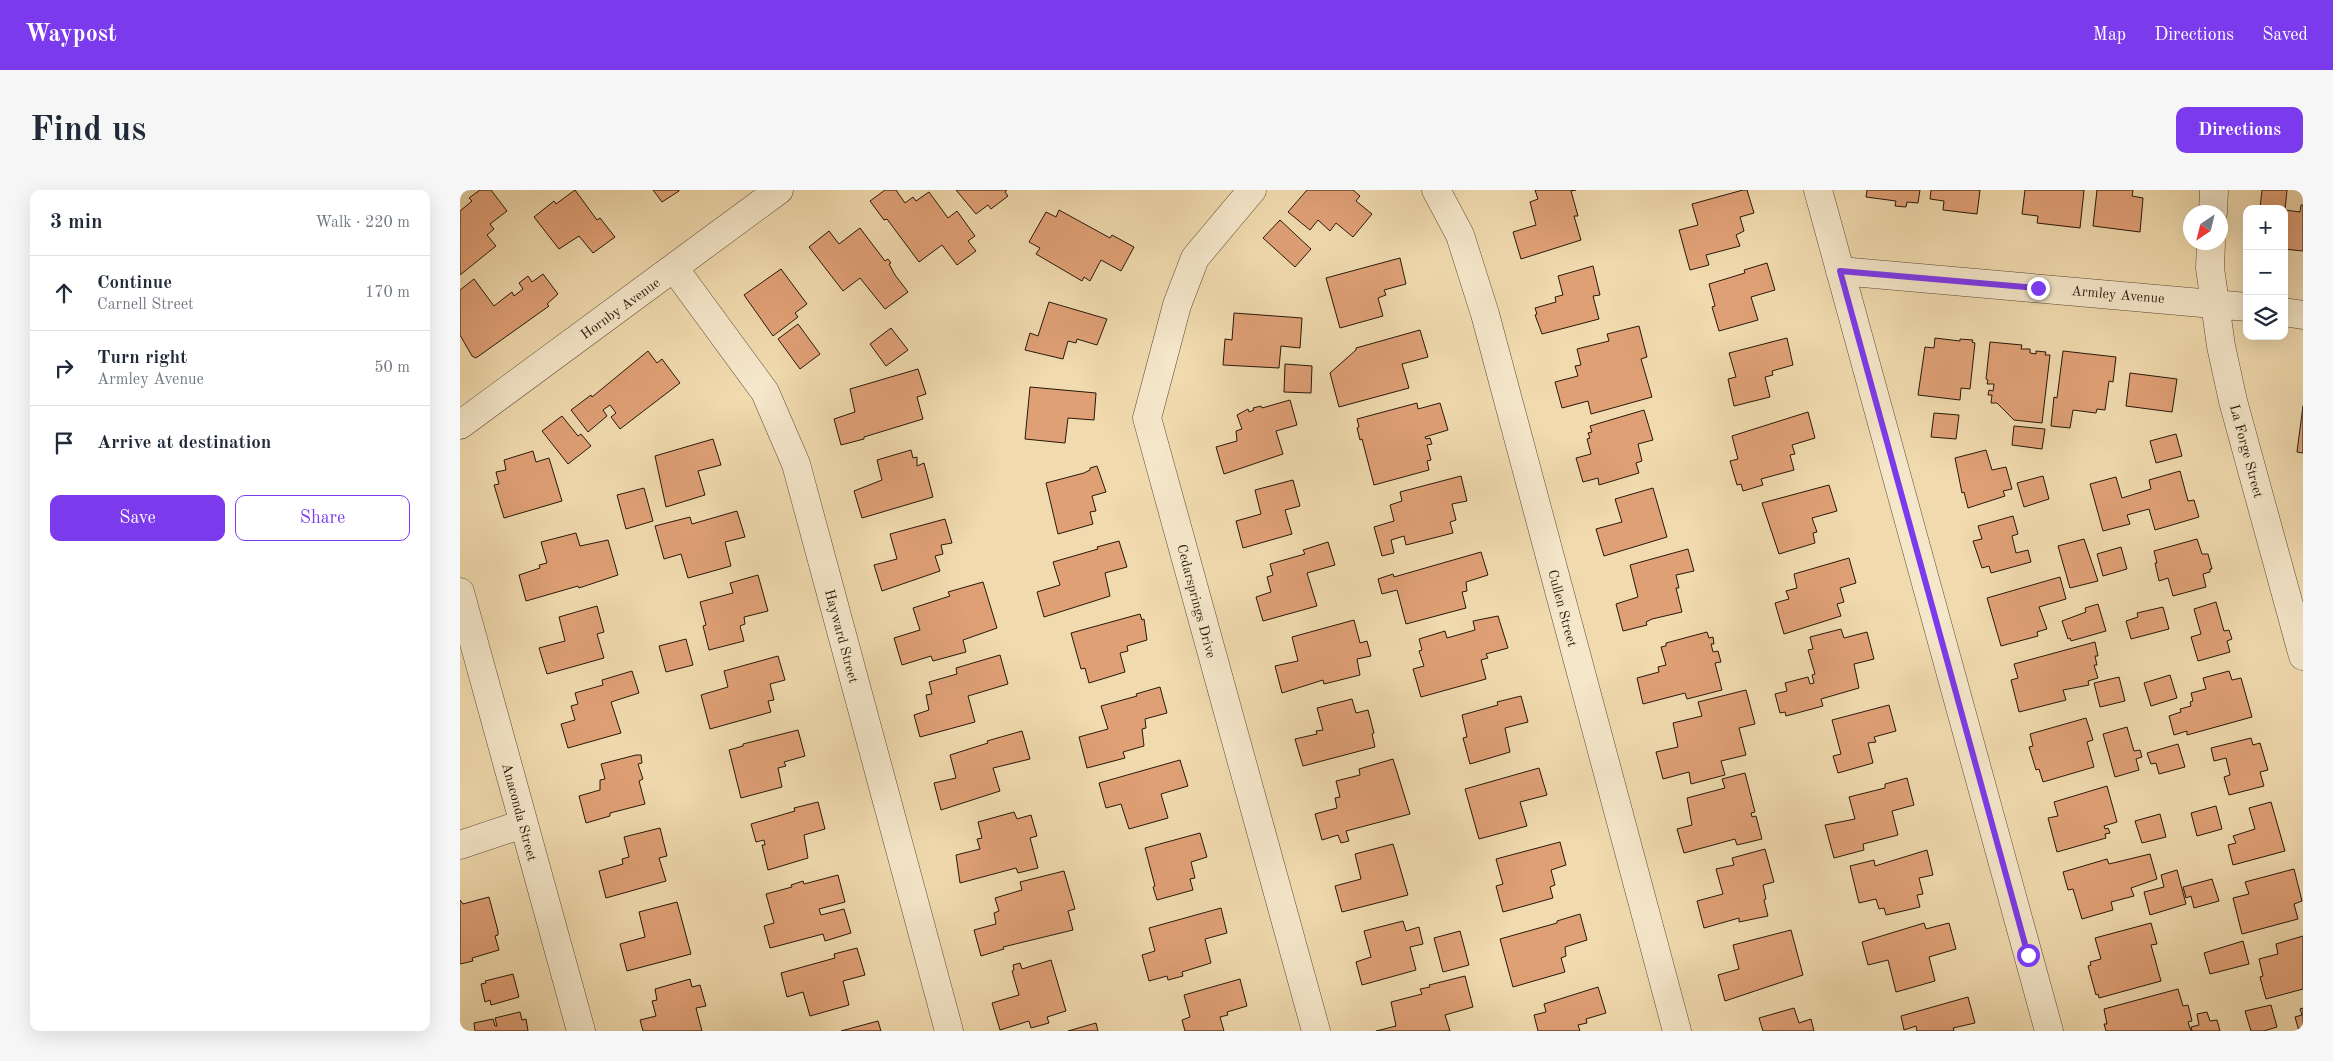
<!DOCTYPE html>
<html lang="en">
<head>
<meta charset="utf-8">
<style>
	body { margin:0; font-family:"Old Standard TT",serif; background:#f6f6f7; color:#1f2937 }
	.controls { position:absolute; right:15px; top:15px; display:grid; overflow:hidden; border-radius:10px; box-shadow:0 5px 20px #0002 }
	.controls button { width:45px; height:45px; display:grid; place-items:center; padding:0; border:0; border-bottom:1px solid #e0e1e3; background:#fff; color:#1f2937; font:25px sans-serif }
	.compass { position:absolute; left:1723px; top:15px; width:45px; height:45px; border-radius:50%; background:#fff; box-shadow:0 5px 20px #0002; rotate:215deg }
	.stop { position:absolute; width:15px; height:15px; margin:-11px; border:4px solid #7c3aed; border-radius:50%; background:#fff }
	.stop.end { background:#7c3aed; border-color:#fff; box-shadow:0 1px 5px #0008 }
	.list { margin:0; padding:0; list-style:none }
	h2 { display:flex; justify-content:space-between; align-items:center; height:65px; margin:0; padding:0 20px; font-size:21px }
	h2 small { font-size:16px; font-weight:400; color:#747a83 }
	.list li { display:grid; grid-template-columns:32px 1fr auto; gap:15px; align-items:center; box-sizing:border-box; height:75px; padding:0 20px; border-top:1px solid #e0e1e3 }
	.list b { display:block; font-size:19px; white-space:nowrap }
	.list p { margin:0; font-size:16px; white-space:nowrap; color:#747a83 }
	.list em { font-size:16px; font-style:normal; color:#747a83 }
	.actions { display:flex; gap:10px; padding:15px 20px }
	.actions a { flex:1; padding:11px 0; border:1px solid #7c3aed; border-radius:10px; text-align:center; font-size:18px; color:#7c3aed }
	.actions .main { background:#7c3aed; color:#fff }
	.icon { flex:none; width:28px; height:28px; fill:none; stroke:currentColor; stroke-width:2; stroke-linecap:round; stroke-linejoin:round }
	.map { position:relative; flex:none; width:1843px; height:841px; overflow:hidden; border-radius:10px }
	header { display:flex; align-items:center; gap:30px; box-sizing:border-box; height:70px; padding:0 25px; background:#7c3aed; color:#fff }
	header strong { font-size:24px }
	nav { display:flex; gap:28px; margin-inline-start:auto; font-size:18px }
	.intro { display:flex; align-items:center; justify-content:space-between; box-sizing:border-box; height:120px; padding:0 30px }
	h1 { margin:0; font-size:35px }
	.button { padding:12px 22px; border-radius:10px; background:#7c3aed; color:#fff; font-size:18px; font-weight:700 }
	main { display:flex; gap:30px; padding:0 30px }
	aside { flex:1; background:#fff; border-radius:10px; box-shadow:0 5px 20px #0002 }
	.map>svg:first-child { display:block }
	.building { fill:#e0a076; stroke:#27180a }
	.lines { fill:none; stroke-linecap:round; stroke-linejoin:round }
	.minor-casing { stroke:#594833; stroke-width:29 }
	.minor { stroke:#f5e7ca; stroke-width:28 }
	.route { stroke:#7c3aed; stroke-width:6 }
	.labels { text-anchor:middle; stroke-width:4; stroke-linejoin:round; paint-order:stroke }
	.street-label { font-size:14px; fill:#27180a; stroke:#f5e7ca }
</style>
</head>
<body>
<header>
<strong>Waypost</strong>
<nav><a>Map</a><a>Directions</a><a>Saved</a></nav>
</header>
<div class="intro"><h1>Find us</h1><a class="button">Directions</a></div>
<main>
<aside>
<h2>3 min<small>Walk · 220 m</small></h2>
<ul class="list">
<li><svg class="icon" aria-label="ahead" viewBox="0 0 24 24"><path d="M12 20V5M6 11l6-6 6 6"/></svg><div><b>Continue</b><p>Carnell Street</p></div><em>170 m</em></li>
<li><svg class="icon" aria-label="right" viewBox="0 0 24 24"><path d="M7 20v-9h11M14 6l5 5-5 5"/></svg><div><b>Turn right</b><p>Armley Avenue</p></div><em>50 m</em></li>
<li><svg class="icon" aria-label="arrive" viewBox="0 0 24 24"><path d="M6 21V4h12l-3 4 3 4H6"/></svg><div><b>Arrive at destination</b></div></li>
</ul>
<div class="actions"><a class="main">Save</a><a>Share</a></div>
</aside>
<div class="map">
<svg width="1843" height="841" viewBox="0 0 1843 841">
	<rect width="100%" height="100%" fill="#f0daae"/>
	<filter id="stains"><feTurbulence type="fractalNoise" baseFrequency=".004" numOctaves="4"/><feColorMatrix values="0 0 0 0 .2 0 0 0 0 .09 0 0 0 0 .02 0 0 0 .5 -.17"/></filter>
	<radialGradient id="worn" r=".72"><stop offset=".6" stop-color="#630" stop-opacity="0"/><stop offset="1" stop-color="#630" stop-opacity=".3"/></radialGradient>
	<path class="building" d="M20 0H31L47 21 30 34 34 39 27 45 36 56 0 85V21L12 11 9 8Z
		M115 0 137 30 140 28 155 47 133 63 119 46 99 59 74 27 94 11 96 14Z
		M193 0H219V1L202 12Z
		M425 0H436L445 13 453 7 456 11 469 2 488 28 497 21 515 46 508 51 516 61 497 75 482 55 459 72 427 29 424 30 410 11Z
		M496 0H547L545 2 548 6 531 19 528 15 516 24Z
		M847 0H893L900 6 896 11 912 24 893 47 876 33 870 41 858 30 850 40 828 22Z
		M1075 0H1116L1111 1 1118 26H1114L1121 50 1061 69 1053 42 1076 35 1070 12 1078 9Z
		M1283 0H1287L1294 23 1280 27 1284 41 1276 45 1280 56 1246 65 1249 75 1230 80 1219 40 1238 35 1232 14Z
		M1407 0H1460L1458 13 1447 12 1446 17 1435 16 1436 11 1406 7Z
		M1471 0H1520L1517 24 1483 20 1484 11 1470 9Z
		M1565 0H1624L1620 38 1577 33 1578 26 1562 24Z
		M1637 0H1673L1672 6 1683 8 1680 42 1633 36Z
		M1802 0H1827L1825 20 1840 22 1841 15H1843V61L1824 59V19H1800Z
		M599 20 650 48 652 45 674 57 661 81 641 70 630 91 624 87 622 91 576 64 580 58 569 52 586 22 596 27Z
		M820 30 851 59 835 77 803 48Z
		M400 38 425 71 428 69 431 73 429 74 435 85 448 102 425 119 400 88 383 101 349 57 369 41 379 54Z
		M940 68 946 94 924 100 926 105 918 108 923 126 880 138 866 88Z
		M1307 73 1315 100 1291 107 1298 130 1259 141 1252 117 1255 116 1249 94 1285 83 1284 80Z
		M1133 76 1140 105 1133 106 1139 129 1082 144 1075 125 1077 124 1075 118 1096 112 1095 107 1103 105 1098 86Z
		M321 79 347 114 335 123 338 127 313 146 284 105Z
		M83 84 98 104 87 114 89 116 16 168 12 166 0 145V100L14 89 34 116 52 102 54 106 63 99 59 93 68 86 72 92Z
		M589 112 647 129 637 155 617 149 616 153 608 151 603 169 565 160 570 143 578 146Z
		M774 123 842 128 840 158 821 156 819 178 763 175 765 149 772 150Z
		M338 134 360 164 340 179 318 149Z
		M1179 136 1187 167 1181 169 1192 207 1131 224 1128 211 1102 218 1095 192 1118 186 1115 176 1121 175 1117 159 1149 151 1147 144Z
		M431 138 448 160 426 176 410 154Z
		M960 140 968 167 942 174 949 198 879 217 870 183 896 160V158Z
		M1327 148 1333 175 1312 181 1313 185 1305 187 1310 207 1274 216 1268 189 1276 187 1269 163Z
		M1475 148 1500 151V149L1513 150 1512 152 1515 153 1510 199 1501 198 1500 210 1458 205 1465 157 1474 158Z
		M1530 152 1562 155 1561 159H1570V163L1576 164V161L1586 162 1585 165H1590L1582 233 1554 230 1537 213H1531L1532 205H1528L1529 200 1533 201 1534 194H1527L1528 190 1526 189Z
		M188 161 197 173 202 169 220 193 160 239 151 227 156 223 150 215 143 220 147 226 128 242 111 220 131 205 132 207Z
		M1603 161 1656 167 1653 192 1649 191 1645 220 1637 219 1636 223 1613 220 1610 238 1591 236 1594 207 1597 208Z
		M825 174 852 176 851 203 824 202Z
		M458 179 466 204 457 207 463 229 404 247V249L381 255 374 229 395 222 390 199Z
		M1670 183 1717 189 1712 222 1666 216Z
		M570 197 636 203 634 230 608 228 605 253 565 249Z
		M830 210 837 235 816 241 823 264 764 284 756 257 777 251 776 241 782 239 777 225 788 219 789 222 794 220 793 218 801 216 802 218Z
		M957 213 958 219 980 213 988 240 965 247 966 249 970 248 972 254 967 255 971 270 967 271 969 280 914 295 902 249 900 250 897 238 899 237 897 229Z
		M1843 216V263L1837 262Z
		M1184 220 1193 250 1178 254 1182 271 1176 273 1179 283 1139 295 1138 288 1123 292 1116 268 1131 264 1127 249 1130 248 1128 243 1132 242 1130 236Z
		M1348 222 1355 248 1332 255 1335 264 1330 265 1334 280 1301 289 1303 295 1283 301 1281 294 1277 295 1270 271 1278 269 1272 246Z
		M1474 223 1499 225 1496 249 1471 247Z
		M102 226 118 246 121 244 131 256 108 274 82 241Z
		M1554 236 1585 239 1582 259 1552 255Z
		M1716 244 1722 266 1696 273 1690 251Z
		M253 249 261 275 238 281 245 305 206 317 195 266Z
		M451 260 453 268 457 267V276L464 273 473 307 402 328 394 301 422 290 417 270Z
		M1526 260 1532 280 1546 277 1552 299 1543 301 1545 306 1508 318 1504 302 1502 303 1495 268Z
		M73 261 76 272 89 268 102 311 44 328 34 295 39 294 36 282 46 280 44 270Z
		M637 276 646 302 632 306 636 321 630 322 633 334 598 344 586 293 624 283 630 280V278Z
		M1720 281 1728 311 1734 310 1739 327 1695 340 1689 319 1667 325 1670 334 1643 341 1630 294 1656 287 1662 308 1691 299 1689 290Z
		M1001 286 1007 311 992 314 996 330 990 332 993 343 946 355 944 346 931 350 934 363 922 366 914 337 934 331 930 315 942 311 940 302Z
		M1583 286 1589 309 1564 317 1557 293Z
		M833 290 840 316 825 320 832 344 783 358 776 331 801 324 795 300Z
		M1369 295 1377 321 1352 328 1357 342 1353 343 1355 353 1319 364 1302 313Z
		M184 298 193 331 166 339 157 305Z
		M1193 298 1207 347 1144 366 1136 339 1162 332 1155 309Z
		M277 321 285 347 265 352 271 376 228 388 221 364 204 369 195 336 230 327 232 334Z
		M1553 326 1558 344 1552 346 1556 363 1568 360 1571 372 1531 383 1529 376 1522 378 1513 351 1522 349 1518 336Z
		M485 329 492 353 481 355 483 364 475 366 480 381 422 401 414 375 437 369 430 344Z
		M116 343 120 356 148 350 158 385 119 398 118 396 66 411 59 385 80 378 79 375 87 373 81 352Z
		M1624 349 1638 391 1610 398 1598 356Z
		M1737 349 1742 364H1748L1752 379H1750V382L1743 384 1746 397 1713 406 1708 388 1699 391 1695 373H1697L1694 361Z
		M659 351 667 377 645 383 650 406 584 427 577 402 600 395 593 372 638 359 637 357Z
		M868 352 875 375 847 383 857 416 803 431 796 407 811 402 807 387 813 385 810 374 845 364 843 360Z
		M1661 357 1667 379 1643 386 1637 364Z
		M1228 359 1234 381 1216 385 1219 398H1216L1222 422 1192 429 1186 432 1187 435 1163 441 1156 414 1178 407 1170 375Z
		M1021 362 1028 385 1006 392 1007 401 1002 402 1006 418 946 434 937 400 922 404 918 389 933 384 934 387Z
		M1389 368 1396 393 1380 398 1384 412 1377 414 1381 426 1324 444 1315 413 1329 409 1326 401 1337 398 1334 384Z
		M298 385 308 421 284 427 285 434 280 436 284 451 249 460 243 436 246 435 240 412 273 403 270 393Z
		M1600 387 1606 409 1579 417 1587 439 1577 442 1578 446 1541 456 1527 408Z
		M523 392 537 438 503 450 506 462 473 471 471 466 442 475 434 448 460 440 453 418 490 406 488 402Z
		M1756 412 1764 441 1769 440 1772 449 1767 451 1770 462 1738 471 1731 447 1741 444 1734 419Z
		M1638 414 1646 441 1611 451 1610 448 1608 449 1602 431 1626 422 1625 418Z
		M137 416 144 442 137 444 144 468 87 484 79 458 105 451 99 427Z
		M1703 417 1709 439 1671 449 1666 431 1678 427 1677 423Z
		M680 424 682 430 684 429 687 450 667 456 668 461 660 463 665 482 629 493 625 478 621 479 611 443Z
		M1038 426 1048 458 1026 464 1028 468 1021 470 1026 489 961 507 953 479 964 476 959 461 962 460 959 449 985 441 987 448 1015 440 1013 431Z
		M894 430 900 453 907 451 911 466 897 469 900 485 864 494 863 490 822 503 815 476 838 471 832 447Z
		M1381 439 1384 448 1407 442 1414 469 1394 474 1399 498 1361 509 1363 516 1326 526 1325 522 1320 523 1315 504 1327 501 1325 493 1348 487 1350 494 1354 493 1352 485 1355 484 1348 460 1353 459 1350 447Z
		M1247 442 1249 448 1253 447 1254 454H1251L1253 462 1258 461 1261 472 1255 473 1262 500 1227 509 1225 503 1183 514 1177 488 1199 482 1198 477 1206 475 1201 457 1206 456V453Z
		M226 449 233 475 206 482 199 456Z
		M1635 452 1638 466H1635L1637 475H1634L1638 488 1628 491 1629 495 1603 500 1606 510 1559 522 1551 490 1558 488 1554 474Z
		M540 465 548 494 508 506 515 532 460 547 454 525 469 520 466 505 472 504 469 492 497 484 496 478Z
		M318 466 325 490 310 494 314 510 308 511 311 522 250 539 241 505 268 497 264 481Z
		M172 481 179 503 151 512 161 543 108 558 101 534 115 530 111 516 118 514 115 503 143 495 142 490Z
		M1769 481 1772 490 1781 488 1792 527 1727 545V541L1714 545 1709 526 1721 522 1720 519 1731 516 1730 512 1733 511 1731 503 1746 499 1743 488Z
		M1710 485 1717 508 1691 516 1684 493Z
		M1659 487 1665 511 1640 517 1634 493Z
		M700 497 707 523 685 529 686 538 682 539 684 556 663 562 665 568 627 578 619 547 648 539 641 516 677 506 676 504Z
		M1286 500 1295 534 1279 538 1286 565 1261 571 1265 585 1231 594 1229 582 1203 589 1196 562 1218 557 1213 533 1242 526 1238 512Z
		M1061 506 1068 532 1045 538 1050 562 1010 574 1003 548 1007 547 1002 525 1038 515 1037 512Z
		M892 509 896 523 908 520 914 543 912 544 915 557 843 576 835 549 857 544 856 541 863 540 857 518Z
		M1429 515 1436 541 1414 547 1416 552 1408 553 1413 573 1378 583 1373 566 1381 564 1372 530Z
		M1626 528 1633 550 1627 552 1634 577 1583 592 1579 579 1576 580 1569 557 1573 556 1570 544Z
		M1667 537 1674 561 1680 560 1682 567 1676 569 1679 580 1655 587 1643 544Z
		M338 540 345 566 324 572 326 576 318 578 322 597 281 608 269 560 283 556V554Z
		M562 541 570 569 533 578 540 601 481 620 474 593 496 588 490 565 528 553 527 551Z
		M1791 548 1793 555 1800 553 1808 580 1800 582 1804 596 1769 605 1764 587 1770 585 1766 568 1754 571 1751 558Z
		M1718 554 1725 577 1699 584 1696 573 1691 574 1687 563Z
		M176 565H181L182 573 178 574 183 589 179 591 185 614 150 623V626L126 633 119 606 140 600V590L145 589 141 574Z
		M933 569 950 624 886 641 889 651 881 653 878 645 862 650 855 624 877 618 875 608 880 607 876 591 900 585 899 579Z
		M720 570 728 596 701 604 708 628 669 639 661 614 646 618 639 593Z
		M1079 578 1087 605 1060 612 1067 636 1019 649 1005 599Z
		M1285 583 1295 622 1291 623 1292 627 1296 626 1302 649 1277 655 1275 649 1224 663 1217 639 1232 635 1227 608 1265 598 1262 589Z
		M1447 588 1454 615 1432 621 1438 645 1403 654 1404 660 1374 668 1365 635 1395 629 1389 607 1425 598V594Z
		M1647 596 1657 632 1644 636 1645 639 1648 638 1650 643 1645 644 1646 648 1597 662 1588 628 1598 626 1594 612Z
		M358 612 365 639 344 645 348 668 308 680 302 655H305L304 650 296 652 291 634 335 621 334 618Z
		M1811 612 1825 661 1773 675 1768 655 1776 653 1773 646 1795 639 1789 618Z
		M1756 616 1762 639 1737 646 1731 623Z
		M554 622 557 629 571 625 577 646 570 648 578 678 558 683 556 678 500 693 496 665 520 659 517 649 522 648 518 632Z
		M1700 624 1706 647 1682 653 1675 631Z
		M200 638 207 666 199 668 206 691 146 708 139 681 163 674 162 669 169 667 164 647Z
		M740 643 747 667 731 672 735 688 730 689 733 700 697 710 693 697 695 696 685 658Z
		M1100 652 1106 675 1091 680 1095 695 1090 697 1093 708 1043 722 1036 696 1043 694 1036 669Z
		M933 654 948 705 882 722 875 696 901 689 895 664Z
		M1305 659 1314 692 1303 695 1306 709 1304 710 1308 726 1279 732V728L1244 738 1237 711 1263 704 1256 679 1274 675 1272 668Z
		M1467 660 1473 685 1459 688 1463 704 1457 705 1460 717 1426 725 1424 718 1419 719 1416 709 1399 713 1390 676 1414 670 1415 676Z
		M1690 664 1697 689 1671 698 1674 706 1651 712 1653 720 1622 729 1613 699 1608 700 1603 682 1647 669 1649 674Z
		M1834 679 1842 711 1834 714 1838 729 1782 744 1773 708 1789 704 1785 692Z
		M1717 680 1726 714 1690 725 1684 702 1704 697 1701 685Z
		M604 681 615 719 608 721 613 740 543 757 544 759 521 766 514 740 536 734 534 723 539 721 535 708 562 700 560 692Z
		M378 685 385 712 359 719 361 725 384 719 391 743 365 751 363 744 310 758 304 736 314 733 306 704 332 697 331 695 343 691 344 694Z
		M1752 689 1759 711 1734 718 1731 706 1726 708 1723 697Z
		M29 707 38 741V745L35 746 39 760 12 768 13 771 0 774V710L3 714Z
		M217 712 231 764 167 781 160 754 185 747 179 722Z
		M761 718 767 743 745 749 751 773 722 782 723 786 708 790 707 786 689 791 682 765 695 761 689 738Z
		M1120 724 1127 750 1105 757 1106 766 1101 768 1105 782 1053 797 1040 749 1097 733V731Z
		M943 731 946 741 959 737 963 754 950 757 956 780 902 795 896 772 911 767 904 741Z
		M1464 733 1466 739 1489 733 1496 759 1469 767 1475 791 1436 802 1428 770 1408 775 1402 752Z
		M1691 733 1697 754 1691 755 1701 791 1639 808 1638 804 1636 805 1628 776 1631 775 1630 772 1641 769 1635 748Z
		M1331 740 1343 785 1265 811 1258 785 1279 779 1273 755Z
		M1000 741 1009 775 983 782 974 748Z
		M1843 746V799L1806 809 1800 787 1803 786 1799 769 1818 764 1816 754Z
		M1783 751 1789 774 1750 784 1744 763Z
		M397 758 405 785 383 791 389 815 350 826 343 802 327 807 321 783 375 768 374 764Z
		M591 770 606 821 587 827 589 833 571 838 569 831 540 840 532 813 559 805 552 781 554 780 553 775 560 773 562 779Z
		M53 784 59 807 31 815 30 810 25 812 21 794 26 793 25 791Z
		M1005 786 1013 817 985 825 990 841H916L936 836 931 812 962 804 960 799 970 797 969 795Z
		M230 789 232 797 240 795 246 816 236 818 242 841H183L180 830 196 826 192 811 197 810 195 799Z
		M780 789 787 816 767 822 768 825 760 827 764 841H725L722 830 730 827 724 805Z
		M1138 797 1146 823 1126 829 1127 833 1118 835 1120 841H1078L1074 825 1086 822 1084 814Z
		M1718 799 1723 816 1728 815 1732 831 1728 832 1731 841H1646L1644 834H1647L1644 819Z
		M1508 807 1515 833 1493 838 1494 841H1457L1456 836 1444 840 1441 826Z
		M1811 815 1817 837 1804 841H1791L1785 821Z
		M1334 818 1339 833 1351 829 1354 841H1303L1299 828Z
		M1843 818V841H1839L1835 827 1842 825 1840 819Z
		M60 822 62 830 66 829 68 841H15L14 833 33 829 35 836H37L35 828Z
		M1747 822 1750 831 1757 830 1760 841H1732L1731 837 1739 835 1737 824Z
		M418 831 421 841H381Z
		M636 833 638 841H608Z"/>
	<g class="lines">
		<g class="minor-casing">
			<path id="minor" d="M792 0 735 68 717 115 687 228 856 841
				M976 0 1000 45 1025 124 1217 841
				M1358 0 1589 841
				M1753 22 1754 0
				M1751 52 1750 78 1761 156 1773 211 1843 466
				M214 78 305 202 336 274 489 841
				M1380 81 1787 117
				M1824 122 1843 125
				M0 235 319 0
				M0 402 121 841
				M0 655 63 634"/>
		</g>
		<use href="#minor" class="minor"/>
	</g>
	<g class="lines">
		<path class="route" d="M1568 765 1380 81 1578 98"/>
	</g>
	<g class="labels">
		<g class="street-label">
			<text transform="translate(1658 104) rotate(5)" y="5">Armley Avenue</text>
			<text transform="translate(160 118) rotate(-36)" y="5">Hornby Avenue</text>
			<text transform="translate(1787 261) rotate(75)" y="5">La Forge Street</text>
			<text transform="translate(737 411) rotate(75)" y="5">Cedarsprings Drive</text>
			<text transform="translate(1103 418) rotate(75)" y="5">Cullen Street</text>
			<text transform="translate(382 446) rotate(75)" y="5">Hayward Street</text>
			<text transform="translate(60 622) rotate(75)" y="5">Anaconda Street</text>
		</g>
	</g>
	<rect width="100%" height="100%" filter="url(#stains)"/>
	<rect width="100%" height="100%" fill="url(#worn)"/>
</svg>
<div class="controls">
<button>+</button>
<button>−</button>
<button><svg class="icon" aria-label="layers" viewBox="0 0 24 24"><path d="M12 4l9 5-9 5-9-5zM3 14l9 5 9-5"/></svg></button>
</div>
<svg class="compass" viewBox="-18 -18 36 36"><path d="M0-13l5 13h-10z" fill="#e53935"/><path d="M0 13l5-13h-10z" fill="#747a83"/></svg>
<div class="stop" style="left:1568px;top:765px"></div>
<div class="stop end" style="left:1578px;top:98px"></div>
</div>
</main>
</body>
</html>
